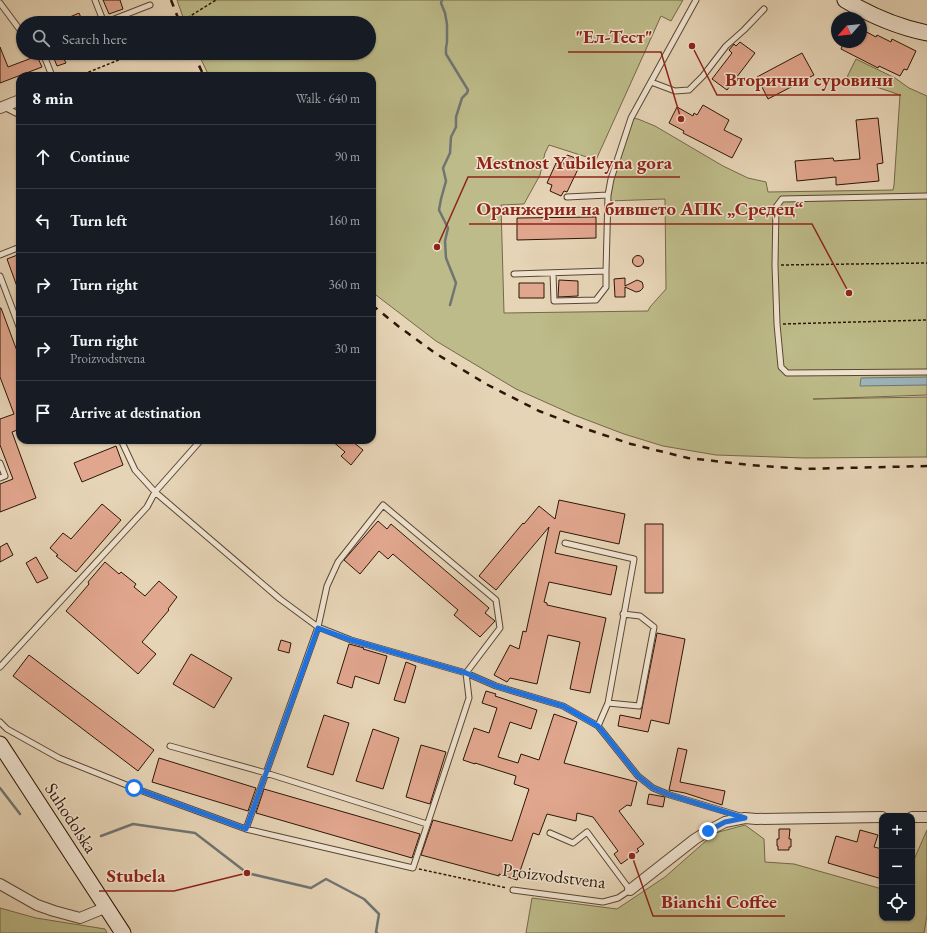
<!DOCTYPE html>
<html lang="en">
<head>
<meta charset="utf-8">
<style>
	body { margin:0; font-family:"EB Garamond",serif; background:#20242c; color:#f1f3f6 }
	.controls { position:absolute; right:12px; bottom:12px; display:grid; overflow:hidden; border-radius:8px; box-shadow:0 1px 3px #0004 }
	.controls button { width:36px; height:36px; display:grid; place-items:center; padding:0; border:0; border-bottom:1px solid #363941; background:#171b24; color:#f1f3f6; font:20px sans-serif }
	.compass { position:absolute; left:831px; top:12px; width:36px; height:36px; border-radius:50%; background:#171b24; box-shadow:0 1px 3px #0004; rotate:243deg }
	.stop { position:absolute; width:12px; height:12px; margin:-9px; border:3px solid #1a73e8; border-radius:50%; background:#fff }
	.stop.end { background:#1a73e8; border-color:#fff; box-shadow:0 1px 4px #0008 }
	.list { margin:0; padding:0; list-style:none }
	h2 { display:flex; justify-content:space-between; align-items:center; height:52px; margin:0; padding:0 16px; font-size:17px }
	h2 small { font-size:13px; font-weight:400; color:#9ea1a6 }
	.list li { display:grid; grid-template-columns:26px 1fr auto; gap:12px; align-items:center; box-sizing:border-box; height:64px; padding:0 16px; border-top:1px solid #363941 }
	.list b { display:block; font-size:15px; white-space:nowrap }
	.list p { margin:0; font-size:13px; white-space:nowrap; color:#9ea1a6 }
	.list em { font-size:13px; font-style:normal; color:#9ea1a6 }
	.icon { flex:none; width:22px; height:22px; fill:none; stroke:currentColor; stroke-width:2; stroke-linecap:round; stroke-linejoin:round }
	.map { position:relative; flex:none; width:927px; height:933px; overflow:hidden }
	.search { position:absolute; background:#171b24; box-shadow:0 1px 3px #0004; left:16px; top:16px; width:360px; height:44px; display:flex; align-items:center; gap:10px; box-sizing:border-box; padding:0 14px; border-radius:22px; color:#9ea1a6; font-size:15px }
	.panel { position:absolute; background:#171b24; box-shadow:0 1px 3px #0004; left:16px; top:72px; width:360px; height:372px; border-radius:12px }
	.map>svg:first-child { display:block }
	.green { fill:#bdbb89; stroke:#756848 }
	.water { fill:#9cb5ba; stroke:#707572 }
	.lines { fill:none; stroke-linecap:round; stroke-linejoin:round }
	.stream { stroke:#707572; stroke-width:2.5 }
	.building { fill:#e1a68e; stroke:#2d1606 }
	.lane-casing { stroke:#5b4632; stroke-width:7 }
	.street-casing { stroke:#5b4632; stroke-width:12 }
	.secondary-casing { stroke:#2d1606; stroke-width:17 }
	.path { stroke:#2d1606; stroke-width:1.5; stroke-dasharray:3 2; stroke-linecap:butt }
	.lane { stroke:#efe3d0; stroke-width:5 }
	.street { stroke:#efe3d0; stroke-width:10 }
	.secondary { stroke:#efe3d0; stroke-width:15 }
	.rail { stroke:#2d1606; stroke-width:2.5; stroke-dasharray:7 7; stroke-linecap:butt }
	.route { stroke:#1a73e8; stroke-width:5 }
	.labels { text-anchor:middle; stroke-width:3; stroke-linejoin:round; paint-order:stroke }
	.street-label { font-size:18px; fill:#2d1606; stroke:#efe3d0 }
	.leader { fill:none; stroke:#8f2418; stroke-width:1.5 }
	.callout-dot { fill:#8f2418; stroke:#efe3d0; stroke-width:1.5 }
	.callout-label { font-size:19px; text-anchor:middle; font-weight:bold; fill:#8f2418; stroke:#efe3d0; stroke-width:3; stroke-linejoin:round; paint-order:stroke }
</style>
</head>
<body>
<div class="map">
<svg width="927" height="933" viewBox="0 0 927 933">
	<rect width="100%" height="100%" fill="#e6d4b6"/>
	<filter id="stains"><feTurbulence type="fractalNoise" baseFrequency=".005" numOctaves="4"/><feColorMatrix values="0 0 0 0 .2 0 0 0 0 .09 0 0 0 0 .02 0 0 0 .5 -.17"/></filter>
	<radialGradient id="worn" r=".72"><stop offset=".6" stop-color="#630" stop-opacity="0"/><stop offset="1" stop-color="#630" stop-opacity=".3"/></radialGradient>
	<path class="green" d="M177 0H683L671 21 661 16 596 160 549 145 545 153 540 175 524 204 501 205 504 313 648 311 650 307 666 289 665 199 608 201V195L631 118 638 119 655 126 723 166 748 178 766 182 768 192 893 190 894 185 900 95 847 77 856 59 895 78 909 88 927 96V395L813 399 927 397V457L805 458 716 455 663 446 624 434 574 415 516 389 436 341 372 292V76H209L198 53H369V23H185Z
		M745 825 764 839 765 862 794 864 882 889V918H912V864L927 830V915L924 933H526L532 898 617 909 665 877 715 833Z
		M0 908 36 918 105 929 107 933H0Z"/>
	<path class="water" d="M927 377V385L860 386 861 378Z"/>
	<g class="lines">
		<path class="stream" d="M442 0 441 3 445 13 447 24V42L446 48V54L468 90 467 93 462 98 456 117V127L451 137 450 153 443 168 446 181 441 199 439 210 448 228 445 241 446 258 456 283 450 305
			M0 788 20 814
			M101 836 133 824 195 833 247 873 311 888 326 879 364 899 379 914 376 932 377 933"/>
	</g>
	<path class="building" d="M103 0H120L123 9 109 14Z
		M79 13 82 20 74 23H56Z
		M861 29 876 37 877 35 891 42 892 39 916 51 907 70 904 69 900 76 879 66 878 68 841 49 844 42H861Z
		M740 42 755 53 727 90 712 79 732 53 729 50 734 44 736 46Z
		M0 47 8 67 37 56 42 67 0 83Z
		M55 53H77L64 59 66 63 57 66 53 56 56 55Z
		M802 53 814 75 768 99 757 77Z
		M703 105 729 120 724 130 742 139 732 158 683 133 684 131 669 123 677 107 693 116 694 113 697 115Z
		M878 118 883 163 877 164 879 181 836 185V177L797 181 795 161 833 158 834 161 860 159 856 120Z
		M567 155 578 159 575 165 579 167 567 192 564 191 561 196 550 191 552 185 547 183 556 163 562 166Z
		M596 217V238L517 240V218Z
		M20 254V292H19L7 259Z
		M632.5 261a5.5 5.5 0 1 1 11 0a5.5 5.5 0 1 1-11 0Z
		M625 278V286L637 280 642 282 643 285V288L640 291 636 292 625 287V297H615L614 279Z
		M559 280 578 281V296L558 297Z
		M519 283H544V298H519Z
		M0 308H1L20 359V429L12 432 36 498 0 512V484L13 479 0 445V419L14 414 0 377Z
		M331 440H349L352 443 353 442 363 450 351 465 341 456 345 452Z
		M116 446 123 465 82 482 74 463Z
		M559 500 625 514 619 544 560 531 555 553 617 566 611 595 549 582 544 602 547 603V605L606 618 590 693 570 689 580 642 548 635 537 684 510 678 507 682 494 675 510 645 519 649 523 631 526 632 549 527 496 590 479 576 523 523 524 524 539 506 555 519Z
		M102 504 121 520 76 572 56 556 58 555 50 548 63 533 71 539Z
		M378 521 387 529 391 524 489 608 485 613 495 621 480 637 454 615 458 610 393 554 388 559 379 551 360 574 344 560Z
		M645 524H663V593H645Z
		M7 543 13 555 0 562V547Z
		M36 557 48 578 37 583 26 563Z
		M105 562 119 574 121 572 136 584 134 587 145 596 159 581 177 597 168 609 169 610 142 642 156 654 138 674 66 611 89 584 88 582Z
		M657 633 685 639 669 724 651 720 648 732 618 726 620 715 640 719Z
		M281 640 291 643 289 653 278 650Z
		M349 644 364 648 363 649 387 656 379 684 355 676 352 688 337 683Z
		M191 654 232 678 214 708 173 684Z
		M29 655 154 750 138 771 13 676Z
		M406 662 416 666 405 703 394 700Z
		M486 691 496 694 495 696 537 710 531 729 510 722 498 757 518 763 521 754 539 760 554 714 577 722 564 763 637 782 631 806 627 805 619 811 644 844 637 849 639 851 621 864 614 854 618 851 593 817 577 813 576 821 547 814 539 835 533 833 517 880 499 874V876L421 855 433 820 512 841 529 789 514 784 516 776 475 763V764L463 760 474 728 489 733 497 708 482 703Z
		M324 715 349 723 333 775 307 767Z
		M373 729 399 738 383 789 356 781Z
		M421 745 446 752 430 804 406 797Z
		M678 748 687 750 680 782 725 791 722 805 685 793 669 790Z
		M159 758 256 788 248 811 152 782Z
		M264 789 420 834 412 858 256 813Z
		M649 794 665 797 663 807 647 804Z
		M779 829H790L789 839H791V847H789V850H778V846H777V839H779Z
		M860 830 878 835 874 847 882 849V879L828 863 836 836 857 842Z"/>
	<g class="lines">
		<g class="lane-casing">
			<path id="lane" d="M95 0 104 23
				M0 3 23 34
				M104 23 150 5
				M43 53 52 76
				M651 82 675 91 689 90 703 76 726 46 744 30 764 9
				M4 107 20 115
				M927 196 782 199 776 207 775 265 777 324 781 367 787 373 927 372
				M567 197 608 195
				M0 255 20 247
				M553 273 554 301 596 300 606 287V271
				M514 274 606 271 608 195 611 179 631 118 696 0
				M0 276 20 329
				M121 440 135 470 155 492 280 599 318 627 351 640 466 673 496 686 563 706 598 726 638 776 653 788 670 795 740 816
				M0 463 5 476 0 478
				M565 543 634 559 608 703 598 726
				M0 667 147 507 155 492 201 440
				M608 703 639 706 654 627 640 616 623 614
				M0 722 7 729 59 758 134 788 246 829 267 834 413 868 469 698 466 673 500 628 496 600 383 505 338 562 327 586 318 627 246 829
				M170 746 266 773 427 824
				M513 890 603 902 618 898 630 890 587 832 573 843 550 833"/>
		</g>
		<g class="street-casing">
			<path id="street" d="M0 108 20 100
				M912 817H927
				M0 884 37 905 54 911 80 918 107 907
				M630 890 695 839 708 831 725 822 745 818 756 819 882 817"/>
		</g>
		<g class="secondary-casing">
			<path id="secondary" d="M845 0C870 15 898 27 927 33
				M0 744 123 933"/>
		</g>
		<path class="path" d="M179 23 216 0
			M79 76 136 53
			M781 265 927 263
			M783 324 927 320
			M419 869 507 888"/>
		<use href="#lane" class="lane"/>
		<use href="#street" class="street"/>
		<use href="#secondary" class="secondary"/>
		<path class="rail" d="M171 0 180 23
			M193 53 204 76
			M372 305 398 326 435 353 486 384 539 411 586 429 631 444 688 458 750 465 803 469 927 466"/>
	</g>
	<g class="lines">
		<path class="route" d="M134 788 246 829 318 628 351 640 466 673 496 686 563 706 598 726 638 776 653 788 670 795 745 818 725 822 708 831"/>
	</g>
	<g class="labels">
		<g class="street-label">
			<text transform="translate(71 818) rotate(57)" y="6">Suhodolska</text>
			<text transform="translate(554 876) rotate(7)" y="6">Proizvodstvena</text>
		</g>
	</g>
	<path class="leader" d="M681 119L661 52H568M692 46L717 95H901M437 247L468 177H680M849 293L812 224H469M247 873L174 891H99M632 856L653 916H785"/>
	<g class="callout-dot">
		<circle cx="681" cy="119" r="4"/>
		<circle cx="692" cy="46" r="4"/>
		<circle cx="437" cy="247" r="4"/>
		<circle cx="849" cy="293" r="4"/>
		<circle cx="247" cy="873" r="4"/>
		<circle cx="632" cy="856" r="4"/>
	</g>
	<g class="callout-label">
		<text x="614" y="43">"Ел-Тест"</text>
		<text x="809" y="86">Вторични суровини</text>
		<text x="574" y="169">Mestnost Yubileyna gora</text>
		<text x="640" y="215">Оранжерии на бившето АПК „Средец“</text>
		<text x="136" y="882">Stubela</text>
		<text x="719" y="908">Bianchi Coffee</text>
	</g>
	<rect width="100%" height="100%" filter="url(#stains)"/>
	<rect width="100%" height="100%" fill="url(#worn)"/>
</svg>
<div class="controls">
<button>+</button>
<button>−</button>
<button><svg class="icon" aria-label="locate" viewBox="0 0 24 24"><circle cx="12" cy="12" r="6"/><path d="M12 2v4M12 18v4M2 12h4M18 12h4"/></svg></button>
</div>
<svg class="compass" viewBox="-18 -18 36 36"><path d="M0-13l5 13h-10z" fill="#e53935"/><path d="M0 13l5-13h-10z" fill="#9ea1a6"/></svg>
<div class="stop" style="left:134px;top:788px"></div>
<div class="stop end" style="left:708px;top:831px"></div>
<div class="search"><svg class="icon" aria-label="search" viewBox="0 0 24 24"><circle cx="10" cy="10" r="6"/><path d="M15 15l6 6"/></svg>Search here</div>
<section class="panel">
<h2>8 min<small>Walk · 640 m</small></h2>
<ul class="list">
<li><svg class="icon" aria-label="ahead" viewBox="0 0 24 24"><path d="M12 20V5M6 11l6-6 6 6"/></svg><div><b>Continue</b></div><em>90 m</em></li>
<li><svg class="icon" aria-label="left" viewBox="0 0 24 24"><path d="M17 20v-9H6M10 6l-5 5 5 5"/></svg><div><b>Turn left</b></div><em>160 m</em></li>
<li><svg class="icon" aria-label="right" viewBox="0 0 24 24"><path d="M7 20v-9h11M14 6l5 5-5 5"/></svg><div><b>Turn right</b></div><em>360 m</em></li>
<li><svg class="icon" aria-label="right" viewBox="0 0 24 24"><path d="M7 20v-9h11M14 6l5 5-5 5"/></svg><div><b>Turn right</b><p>Proizvodstvena</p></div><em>30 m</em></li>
<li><svg class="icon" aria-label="arrive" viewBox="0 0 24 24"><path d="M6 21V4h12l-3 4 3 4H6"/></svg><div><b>Arrive at destination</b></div></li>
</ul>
</section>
</div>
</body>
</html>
